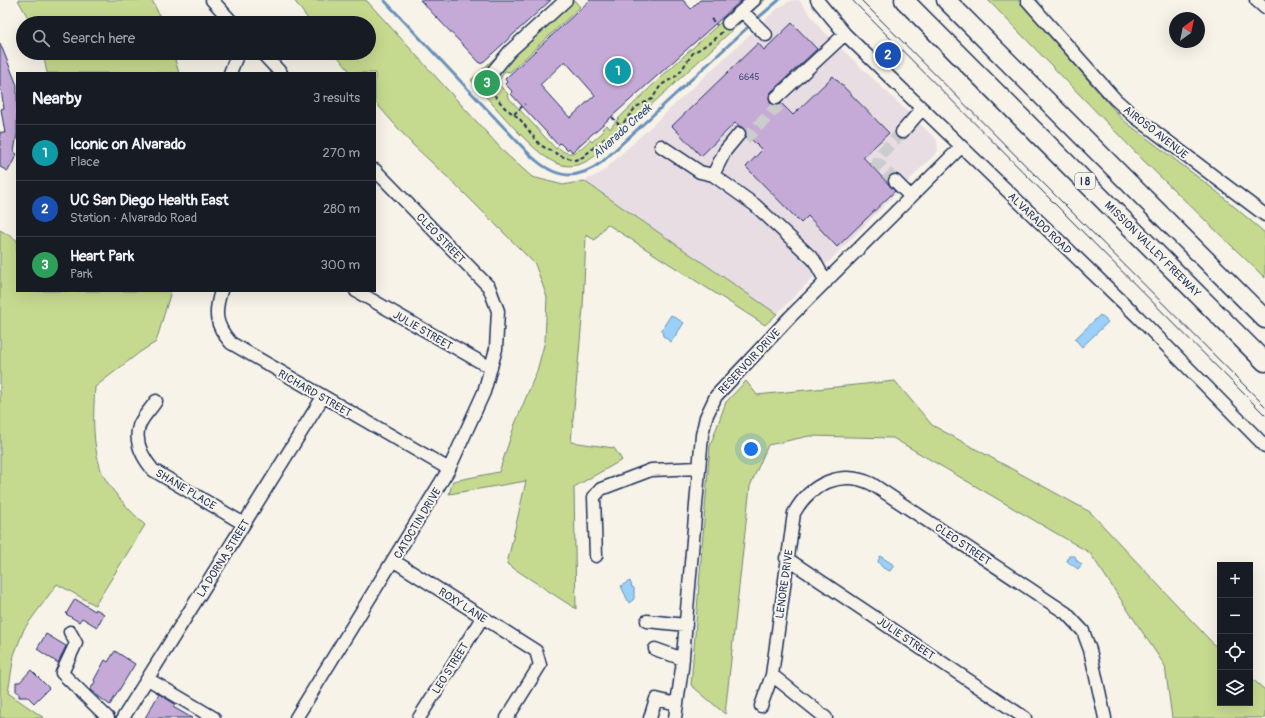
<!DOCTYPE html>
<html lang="en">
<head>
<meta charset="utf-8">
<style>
	body { margin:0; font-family:Pangolin,sans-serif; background:#242831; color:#f1f3f6 }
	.controls { position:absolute; right:12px; bottom:12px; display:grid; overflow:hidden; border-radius:0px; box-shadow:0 4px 16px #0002 }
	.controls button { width:36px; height:36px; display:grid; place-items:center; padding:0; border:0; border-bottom:1px solid #363941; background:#171b24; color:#f1f3f6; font:20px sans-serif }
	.compass { position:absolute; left:1169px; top:12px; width:36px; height:36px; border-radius:50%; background:#171b24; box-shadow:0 4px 16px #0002; rotate:33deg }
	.you { position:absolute; left:751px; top:449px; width:14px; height:14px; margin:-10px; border:3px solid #fff; border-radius:50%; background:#1a73e8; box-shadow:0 0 0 6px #1a73e833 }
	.badge { display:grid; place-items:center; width:26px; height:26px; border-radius:50%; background:#c8321e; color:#fff; font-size:13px; font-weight:700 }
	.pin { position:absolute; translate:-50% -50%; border:2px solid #fff; box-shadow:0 1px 4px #0006 }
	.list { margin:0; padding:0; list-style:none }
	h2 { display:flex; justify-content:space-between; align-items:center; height:52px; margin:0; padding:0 16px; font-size:17px }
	h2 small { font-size:13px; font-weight:400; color:#9ea1a6 }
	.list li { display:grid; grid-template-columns:26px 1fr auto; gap:12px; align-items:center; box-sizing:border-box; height:56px; padding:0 16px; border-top:1px solid #363941 }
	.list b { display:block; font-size:15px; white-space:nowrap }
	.list p { margin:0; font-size:13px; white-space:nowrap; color:#9ea1a6 }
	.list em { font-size:13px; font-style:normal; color:#9ea1a6 }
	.icon { flex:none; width:22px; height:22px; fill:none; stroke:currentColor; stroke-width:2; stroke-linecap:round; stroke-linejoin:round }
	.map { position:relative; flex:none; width:1265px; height:718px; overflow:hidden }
	.search { position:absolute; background:#171b24; box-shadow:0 4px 16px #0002; left:16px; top:16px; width:360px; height:44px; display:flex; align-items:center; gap:10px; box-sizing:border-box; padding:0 14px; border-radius:22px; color:#9ea1a6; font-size:15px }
	.panel { position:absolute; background:#171b24; box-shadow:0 4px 16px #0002; left:16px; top:72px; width:360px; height:220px; border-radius:0px }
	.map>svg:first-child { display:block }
	.built { fill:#e8dde3 }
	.green { fill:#c6da8f; stroke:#708476 }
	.water { fill:#9bd1f9; stroke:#6890bb }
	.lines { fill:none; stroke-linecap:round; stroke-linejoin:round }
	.stream { stroke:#6890bb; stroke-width:3 }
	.building { fill:#c5aad7; stroke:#1b2f5e; fill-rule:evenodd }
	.minor-tunnel { stroke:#cbcccc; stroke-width:12; stroke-dasharray:12 6; stroke-linecap:butt }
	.minor-casing { stroke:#1b2f5e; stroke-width:15 }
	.highway-casing { stroke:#1b2f5e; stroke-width:21 }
	.path { stroke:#1b2f5e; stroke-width:2; stroke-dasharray:4 3; stroke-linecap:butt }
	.minor { stroke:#f7f3e8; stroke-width:12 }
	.highway { stroke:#f7f3e8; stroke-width:18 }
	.tram { stroke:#1b2f5e; stroke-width:1 }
	.labels { text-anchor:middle; stroke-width:4; stroke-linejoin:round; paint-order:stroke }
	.number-label { font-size:9px; fill:#464e7c }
	.shield { fill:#f7f3e8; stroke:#5d6a87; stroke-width:1 }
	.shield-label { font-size:10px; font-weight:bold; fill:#1b2f5e }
	.street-label { font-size:11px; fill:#1b2f5e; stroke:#f7f3e8 }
	.water-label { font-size:12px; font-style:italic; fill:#354f7d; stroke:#f7f3e8 }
</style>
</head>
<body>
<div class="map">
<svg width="1265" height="718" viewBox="0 0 1265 718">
	<rect width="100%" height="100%" fill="#f7f3e8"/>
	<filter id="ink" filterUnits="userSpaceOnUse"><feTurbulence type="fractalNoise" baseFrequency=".025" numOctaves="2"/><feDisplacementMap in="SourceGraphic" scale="8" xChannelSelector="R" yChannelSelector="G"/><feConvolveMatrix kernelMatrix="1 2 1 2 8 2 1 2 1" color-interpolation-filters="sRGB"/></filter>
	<g filter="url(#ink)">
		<path class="built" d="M792 0H799L821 29 937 140 938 151 777 314 584 181 601 173 615 160 778 8Z"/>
		<path class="green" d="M18 0H152L163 23H31Z
			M294 0H366L506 154 532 177 563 185 584 181 777 314 765 325 607 224 595 240 586 235 583 308 571 442 614 448 622 460 574 487 576 609 507 564 526 481 449 494 453 481 499 472 515 424 537 371 545 341 547 297 535 264 459 188 412 144 375 102V73H351L335 53H369V23H311Z
			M557 0H574L580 7 510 72 505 71 500 79V86L508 94 507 96 556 149 558 147C570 160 580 150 590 140L592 142 604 131 602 129 607 125 610 129 617 120 661 77 745 0H765L599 153C586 163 573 170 556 163 533 154 490 100 471 80Z
			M988 0H1018L1123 120 1216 191 1265 233V278L1143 160Z
			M43 53H173L179 73H47Z
			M0 230 17 240V291H171L156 342 140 352 95 387C93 415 92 443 101 470 107 487 132 513 145 525L95 605 57 584 24 629 14 655 8 693 44 718H0Z
			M746 381 757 395 895 381 932 425 1090 512 1220 651V703H1250V677L1265 690V718H1172L1165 666 1090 553 893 438 809 436 768 445 750 486 725 714 691 685 710 446 726 402Z"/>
		<path class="water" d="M671 315 684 323 671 342 663 336 662 329Z
			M1100 315 1108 322 1082 347 1075 339Z
			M880 556 894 565 890 571 883 568 878 562Z
			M1069 556H1075L1077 561 1082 564 1078 569 1067 561Z
			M630 581 632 587 634 588V599L629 603 621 586Z"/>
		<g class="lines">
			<path class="stream" d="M384 0 530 155C554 178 575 182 602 162L747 28
				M758 18 779 0"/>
		</g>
		<path class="building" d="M420 0H551L481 64Z
			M590 0H683L691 9 700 0H742L572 152 569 148 567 150 560 143 558 145 511 94 512 91 505 84 507 82 505 79ZM565 61 595 95 570 118 540 85Z
			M792 23 817 49 771 92 769 96 770 103 777 105 781 103 793 115 833 76 889 133 863 157 895 191 837 247 808 216 801 223 746 167 762 150 746 134 743 128 735 123 701 156 672 126 758 43 764 50Z
			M0 43 17 85V134L14 152 17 154 8 171 0 167V132L5 133 1 109 4 108 1 90H0Z
			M75 599 95 611 96 609 104 614 97 627 82 618 79 622 66 614Z
			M46 634 66 646 58 663 37 649Z
			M115 651 135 664 110 705 90 690 95 682 94 680 105 660 108 662Z
			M31 670 49 688 34 703 28 697H19V693L16 692V682H20Z
			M159 694 175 704 173 707 192 718H145Z"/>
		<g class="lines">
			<path class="minor-tunnel" d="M745 139 781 103
				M895 181 877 162 878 157 902 132"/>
			<g class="minor-casing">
				<path id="minor" d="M212 0 233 23
					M817 0 845 34 1138 317 1265 446
					M1027 0 1115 99 1134 116 1265 215
					M1256 0 1265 8
					M742 11 766 35
					M728 23 754 0
					M262 53 281 73
					M230 73 238 53
					M486 80 510 51 566 0
					M776 98 845 34
					M902 132 922 109
					M661 146 700 172 713 175 755 205 814 260 826 282
					M713 175 725 151 739 134
					M895 181 911 197
					M221 291C214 313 215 325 231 343L449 469
					M356 291 491 368
					M156 401C151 409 142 417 139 426 134 442 143 458 153 470L244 524
					M596 556 594 497 601 489 651 470 699 468
					M786 558 1025 718
					M394 561 536 651 540 665 507 718
					M647 621 686 625
					M70 632 76 643 62 673 108 718
					M655 649 683 659
					M772 675 826 718
					M148 679 214 718
					M761 706 772 675 794 513C810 484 841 469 872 484L1066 613 1083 631 1090 650 1105 718
					M123 718 323 397
					M296 718 449 469 484 392 496 349 498 311 489 287 375 170
					M419 718 482 618
					M650 718 656 699 677 704
					M675 718 682 668 702 435 706 417 716 396 790 317 961 147"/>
			</g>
			<g class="highway-casing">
				<path id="highway" d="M904 0 1265 362
					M946 0 1265 319"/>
			</g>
			<path class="path" d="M711 19 717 25
				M490 90 505 108 519 118 540 145 561 156 575 160 583 157 600 142 617 131 636 107 652 99 661 85 678 75 693 53 714 40 723 31
				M514 114 525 104
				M612 117 621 127"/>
			<use href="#minor" class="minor"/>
			<use href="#highway" class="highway"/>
			<path class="tram" d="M852 0 1265 415
				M861 0 1265 406"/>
		</g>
	</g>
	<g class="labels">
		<g class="number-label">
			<text x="749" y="80">6645</text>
		</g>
		<rect class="shield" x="1075" y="173" width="20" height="16" rx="3"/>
		<g class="shield-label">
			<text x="1085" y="185">I 8</text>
		</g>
		<g class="street-label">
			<text transform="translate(1156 132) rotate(38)" y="4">AIROSO AVENUE</text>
			<text transform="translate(1040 223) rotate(44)" y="4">ALVARADO ROAD</text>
			<text transform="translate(441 238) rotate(46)" y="4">CLEO STREET</text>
			<text transform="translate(1153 249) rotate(45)" y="4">MISSION VALLEY FREEWAY</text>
			<text transform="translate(423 330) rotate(30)" y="4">JULIE STREET</text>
			<text transform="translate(749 361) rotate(-47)" y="4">RESERVOIR DRIVE</text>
			<text transform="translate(315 393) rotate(30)" y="4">RICHARD STREET</text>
			<text transform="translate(186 489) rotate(31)" y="4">SHANE PLACE</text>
			<text transform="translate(417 523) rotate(-59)" y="4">CATOCTIN DRIVE</text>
			<text transform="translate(963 544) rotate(34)" y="4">CLEO STREET</text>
			<text transform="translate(223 558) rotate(-58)" y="4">LA DORNA STREET</text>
			<text transform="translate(784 584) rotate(-82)" y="4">LENORE DRIVE</text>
			<text transform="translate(463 605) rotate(33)" y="4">ROXY LANE</text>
			<text transform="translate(906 638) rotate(34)" y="4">JULIE STREET</text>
			<text transform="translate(450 668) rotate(-58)" y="4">LEO STREET</text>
		</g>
		<g class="water-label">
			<text transform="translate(622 131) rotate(-42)" y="4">Alvarado Creek</text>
		</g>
	</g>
</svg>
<div class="controls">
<button>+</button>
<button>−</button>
<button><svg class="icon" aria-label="locate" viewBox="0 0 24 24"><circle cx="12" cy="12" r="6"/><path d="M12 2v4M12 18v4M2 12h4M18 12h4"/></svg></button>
<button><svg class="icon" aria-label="layers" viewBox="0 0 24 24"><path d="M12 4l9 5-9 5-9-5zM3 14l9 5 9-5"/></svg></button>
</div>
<svg class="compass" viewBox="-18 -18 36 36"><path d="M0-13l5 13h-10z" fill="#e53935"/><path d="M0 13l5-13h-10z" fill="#9ea1a6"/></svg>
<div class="you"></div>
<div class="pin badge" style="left:618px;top:71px;background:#0f9aa8">1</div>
<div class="pin badge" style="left:888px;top:55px;background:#1a4fb4">2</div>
<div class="pin badge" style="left:487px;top:83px;background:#2e9e5b">3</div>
<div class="search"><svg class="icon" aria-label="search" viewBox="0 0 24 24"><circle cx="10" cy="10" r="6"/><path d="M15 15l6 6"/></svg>Search here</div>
<section class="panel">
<h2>Nearby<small>3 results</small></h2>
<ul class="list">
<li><span class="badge" style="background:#0f9aa8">1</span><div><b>Iconic on Alvarado</b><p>Place</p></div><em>270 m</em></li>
<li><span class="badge" style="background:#1a4fb4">2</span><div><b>UC San Diego Health East</b><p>Station · Alvarado Road</p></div><em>280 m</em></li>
<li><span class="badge" style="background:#2e9e5b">3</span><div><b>Heart Park</b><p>Park</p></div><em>300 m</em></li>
</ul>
</section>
</div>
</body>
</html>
